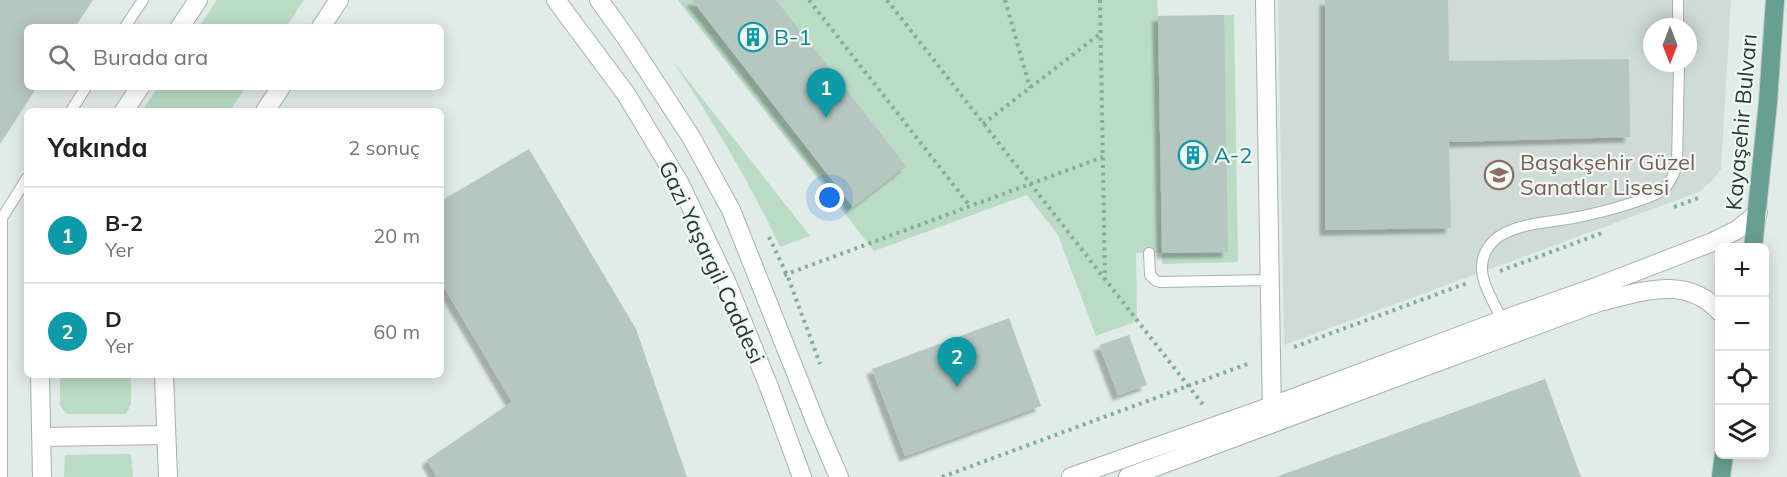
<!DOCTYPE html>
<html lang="tr">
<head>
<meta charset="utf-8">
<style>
	body { margin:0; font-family:Mulish,sans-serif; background:#f2f2f2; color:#202124 }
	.controls { position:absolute; right:18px; bottom:18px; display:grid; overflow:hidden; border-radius:9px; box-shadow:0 3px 15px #0003 }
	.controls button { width:54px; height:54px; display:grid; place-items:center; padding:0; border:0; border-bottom:2px solid #e0e0e0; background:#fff; color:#202124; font:30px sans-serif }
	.compass { position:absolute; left:1643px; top:18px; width:54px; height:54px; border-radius:50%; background:#fff; box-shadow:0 3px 15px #0003; rotate:180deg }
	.you { position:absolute; left:830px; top:198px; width:21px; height:21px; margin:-15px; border:4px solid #fff; border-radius:50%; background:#1a73e8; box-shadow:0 0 0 9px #1a73e833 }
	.badge { display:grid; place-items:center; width:39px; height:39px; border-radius:50%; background:#7c4d3e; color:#fff; font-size:20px; font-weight:700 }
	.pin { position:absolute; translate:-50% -50px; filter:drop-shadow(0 2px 3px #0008) }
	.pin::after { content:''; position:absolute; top:32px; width:21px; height:18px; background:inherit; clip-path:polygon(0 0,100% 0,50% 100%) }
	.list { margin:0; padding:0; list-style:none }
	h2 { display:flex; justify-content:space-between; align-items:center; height:78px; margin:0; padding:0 24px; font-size:26px }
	h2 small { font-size:20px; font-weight:400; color:#757577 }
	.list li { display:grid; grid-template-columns:39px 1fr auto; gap:18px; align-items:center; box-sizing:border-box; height:96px; padding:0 24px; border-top:2px solid #e0e0e0 }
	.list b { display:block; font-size:22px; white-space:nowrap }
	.list p { margin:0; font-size:20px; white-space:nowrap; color:#757577 }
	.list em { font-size:20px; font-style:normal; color:#757577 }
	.icon { flex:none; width:33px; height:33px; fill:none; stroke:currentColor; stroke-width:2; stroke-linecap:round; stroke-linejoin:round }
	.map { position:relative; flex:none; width:1787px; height:477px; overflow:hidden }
	.search { position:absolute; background:#fff; box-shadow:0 3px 15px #0003; left:24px; top:24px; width:420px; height:66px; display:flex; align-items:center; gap:15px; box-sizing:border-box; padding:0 21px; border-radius:9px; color:#757577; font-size:22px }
	.panel { position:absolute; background:#fff; box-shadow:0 3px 15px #0003; left:24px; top:108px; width:420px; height:270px; border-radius:9px }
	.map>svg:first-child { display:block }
	.built { fill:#cfdbd6; fill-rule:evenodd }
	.green { fill:#badbc4 }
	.building { fill:#b6c6c0; filter:url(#shadow) }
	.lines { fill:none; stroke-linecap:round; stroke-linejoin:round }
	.service-casing { stroke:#a4b3ae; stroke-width:12 }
	.minor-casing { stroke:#a4b3ae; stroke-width:20 }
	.tertiary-casing { stroke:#a4b3ae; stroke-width:20 }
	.primary-casing { stroke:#c1c8c6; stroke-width:20 }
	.path { stroke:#82ada0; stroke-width:4; stroke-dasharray:3 4.5; stroke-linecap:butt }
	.service { stroke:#fff; stroke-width:10 }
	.minor { stroke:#fff; stroke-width:18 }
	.tertiary { stroke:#fff; stroke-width:18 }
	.primary { stroke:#679f91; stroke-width:18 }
	.labels { text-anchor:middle; stroke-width:4.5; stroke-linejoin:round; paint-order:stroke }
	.culture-label { font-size:22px; fill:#0d838f; stroke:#f1f8f4; text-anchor:start }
	.street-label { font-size:22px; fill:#223b34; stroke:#f1f8f4 }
	.education-label { font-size:22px; fill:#785e54; stroke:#f1f8f4; text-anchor:start }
</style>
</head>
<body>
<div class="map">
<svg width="1787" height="477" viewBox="0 0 1787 477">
	<defs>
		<filter id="shadow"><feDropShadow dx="-5.5" dy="5.5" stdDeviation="1.5" flood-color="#0004"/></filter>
	</defs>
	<rect width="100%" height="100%" fill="#e1ebe7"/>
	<path class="built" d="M1278 0H1731L1721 169 1712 181 1699 192 1284 345ZM1652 27H1688V63H1652Z"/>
	<path class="green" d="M217 0H304L286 27H199Z
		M678 0H1157L1158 16 1234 15 1238 262 1162 264V253H1136L1137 321 1096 336 1058 235 1027 195 874 251Z
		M672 60 810 236 780 247C750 182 712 120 672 60Z
		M158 87H246L230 111H142Z
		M60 375H131V404L126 414H67L60 406Z
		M131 454 133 477H64L65 455Z"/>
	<path class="building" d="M0 0H93L75 27H27V87H37L0 144Z
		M692 0H776L906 166 853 207Z
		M1325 0H1448L1449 61 1629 59 1630 137 1449 142 1451 228 1325 230Z
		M1224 15 1228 252 1162 253 1158 16Z
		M529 149 636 329 687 477H437L427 460 512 402 441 282V201Z
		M1009 318 1041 406 905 456 872 369Z
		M1129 335 1147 385 1118 395 1099 345Z
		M1545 379 1581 477H1276Z"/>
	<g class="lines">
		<g class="service-casing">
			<path id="service" d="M1678 0V27
				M125 27 143 0
				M71 111 86 87
				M1149 253 1150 275 1156 281 1160 282 1270 280
				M1502 320C1496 306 1482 285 1482 269 1481 253 1492 239 1505 233 1525 223 1551 222 1573 218 1594 214 1614 209 1635 202 1644 199 1657 195 1664 189 1671 182 1674 174 1677 165L1679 63
				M2 477V218L27 178"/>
		</g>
		<g class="minor-casing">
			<path id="minor" d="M1265 0 1272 416
				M180 27 198 0
				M321 27 339 0
				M124 111 140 87
				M265 111 281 87
				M40 375 42 477
				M164 375 168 477
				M41 437 166 435
				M1071 477 1272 406 1502 320 1596 287 1710 243 1737 230 1758 213
				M1128 477 1599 302C1642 292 1686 274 1720 312"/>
		</g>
		<g class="tertiary-casing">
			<path id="tertiary" d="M556 0 626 94 680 184 726 281 769 387 802 477
				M599 0 627 39 691 137 731 210 817 426 839 477"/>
		</g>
		<g class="primary-casing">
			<path id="primary" d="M1753 248 1768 102 1775 0
				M1721 477 1724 454"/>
		</g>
		<path class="path" d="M809 0 970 206
			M887 0 1204 406
			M1005 0 1030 88
			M1100 0 1105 279
			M983 124 1101 33
			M1674 207 1701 197
			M769 237 788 277 820 364
			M1500 271 1602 233
			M784 275 1103 157
			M1294 347 1467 283
			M942 477 1250 363"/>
		<use href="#service" class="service"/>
		<use href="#minor" class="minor"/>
		<use href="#tertiary" class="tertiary"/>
		<use href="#primary" class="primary"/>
	</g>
	<defs>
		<g id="building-ring" transform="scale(1.5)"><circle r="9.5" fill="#f1f8f4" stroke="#0f9aa8" stroke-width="1.5"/><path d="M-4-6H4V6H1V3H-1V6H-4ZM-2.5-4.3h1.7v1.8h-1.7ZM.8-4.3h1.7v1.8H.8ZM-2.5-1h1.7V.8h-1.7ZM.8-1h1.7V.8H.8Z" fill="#0f9aa8"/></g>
		<g id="school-ring" transform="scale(1.5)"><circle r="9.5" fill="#f1f8f4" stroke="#8d6e63" stroke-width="1.5"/><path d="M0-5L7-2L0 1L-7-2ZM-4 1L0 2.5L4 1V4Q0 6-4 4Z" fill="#8d6e63"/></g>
	</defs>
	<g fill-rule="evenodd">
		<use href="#building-ring" x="753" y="37"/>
		<use href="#building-ring" x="1193" y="155"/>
		<use href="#school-ring" x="1499" y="175"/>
	</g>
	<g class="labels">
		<g class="culture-label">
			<text x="774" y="45">B-1</text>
			<text x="1214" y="163">A-2</text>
		</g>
		<g class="street-label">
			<text transform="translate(1741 122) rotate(-85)" y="8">Kayaşehir Bulvarı</text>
			<text transform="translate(712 262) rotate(65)" y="8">Gazi Yaşargil Caddesi</text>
		</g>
		<g class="education-label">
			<text x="1520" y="170">Başakşehir Güzel<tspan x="1520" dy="25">Sanatlar Lisesi</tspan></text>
		</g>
	</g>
</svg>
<div class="controls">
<button>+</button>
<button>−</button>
<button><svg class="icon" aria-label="locate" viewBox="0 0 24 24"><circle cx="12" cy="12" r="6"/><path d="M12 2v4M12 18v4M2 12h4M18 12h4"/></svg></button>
<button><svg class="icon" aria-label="layers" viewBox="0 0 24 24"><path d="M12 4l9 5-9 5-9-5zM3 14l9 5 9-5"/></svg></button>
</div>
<svg class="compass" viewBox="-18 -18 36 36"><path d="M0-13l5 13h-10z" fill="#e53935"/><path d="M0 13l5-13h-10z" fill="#757577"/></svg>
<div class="you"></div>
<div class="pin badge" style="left:826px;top:118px;background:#0f9aa8">1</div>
<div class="pin badge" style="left:957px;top:387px;background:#0f9aa8">2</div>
<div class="search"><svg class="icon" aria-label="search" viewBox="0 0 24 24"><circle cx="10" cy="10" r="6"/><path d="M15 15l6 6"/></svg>Burada ara</div>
<section class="panel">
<h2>Yakında<small>2 sonuç</small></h2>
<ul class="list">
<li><span class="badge" style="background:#0f9aa8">1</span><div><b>B-2</b><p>Yer</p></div><em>20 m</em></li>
<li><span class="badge" style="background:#0f9aa8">2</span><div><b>D</b><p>Yer</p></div><em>60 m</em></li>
</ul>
</section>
</div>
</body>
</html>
